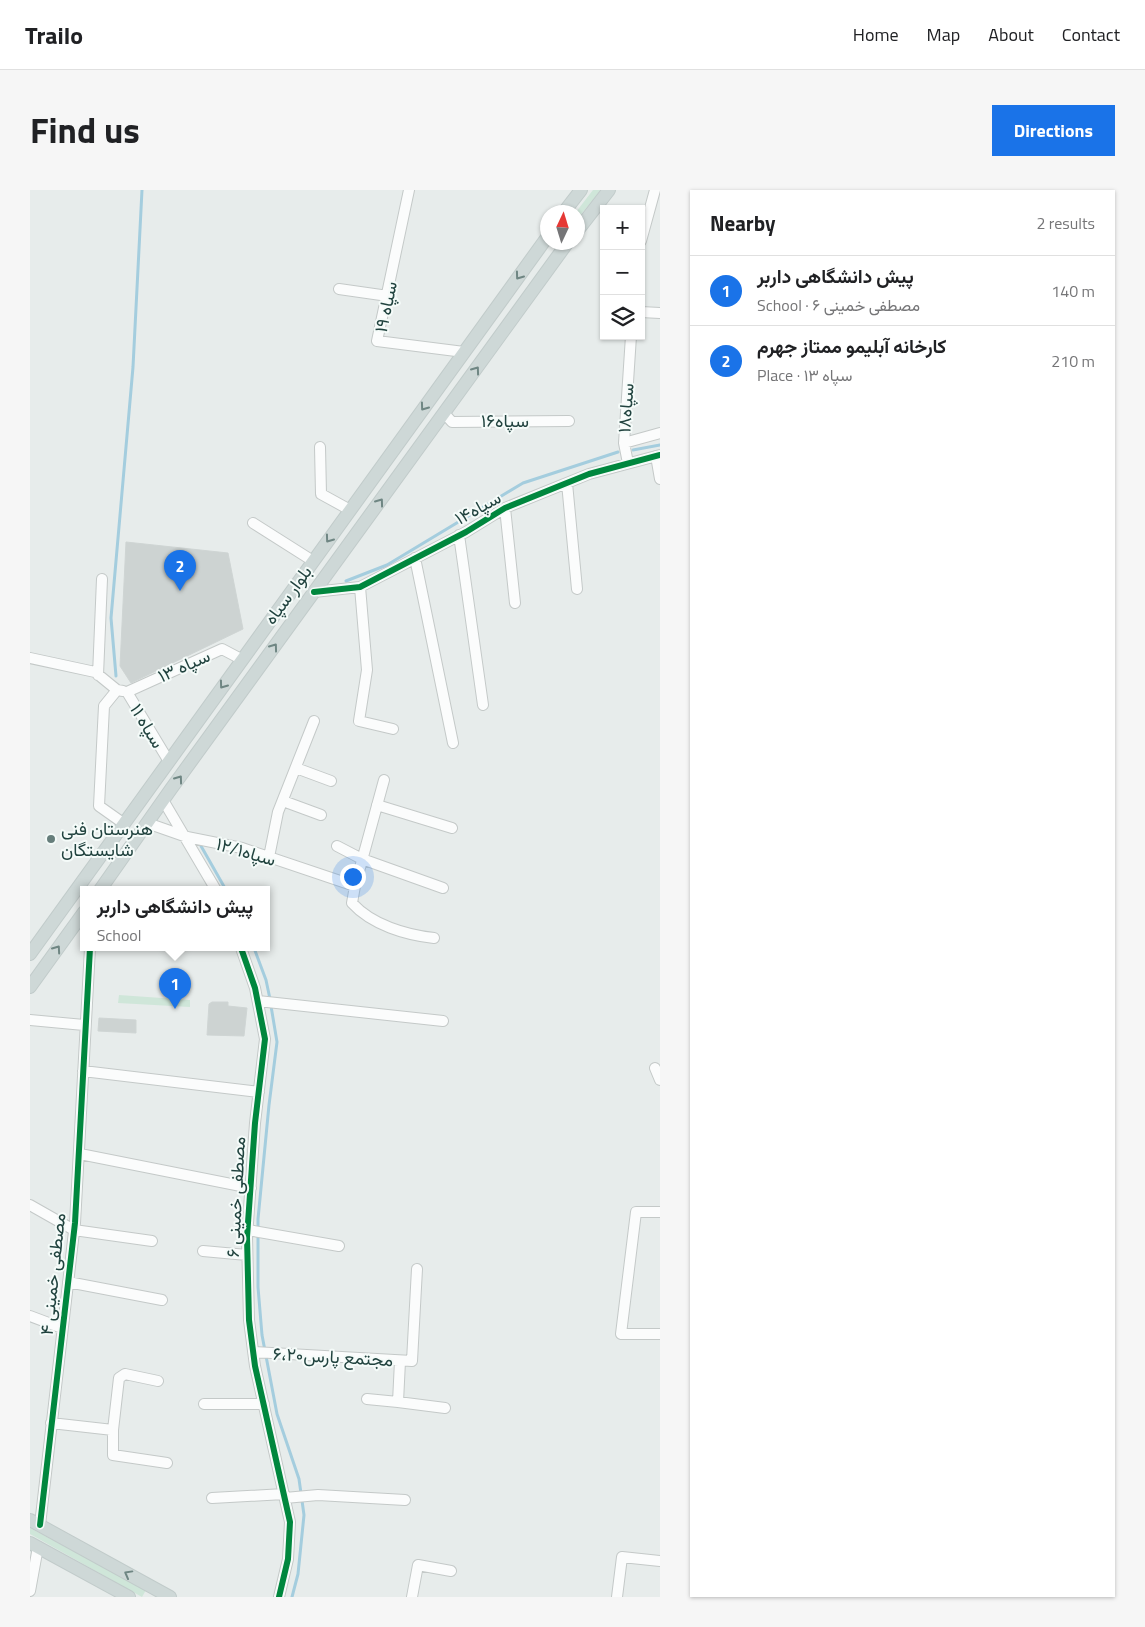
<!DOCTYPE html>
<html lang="en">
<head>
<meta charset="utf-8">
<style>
	body { margin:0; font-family:"Titillium Web",Vazirmatn,sans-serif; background:#f6f6f6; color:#202124 }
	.controls { position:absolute; right:15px; top:15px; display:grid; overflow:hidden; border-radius:0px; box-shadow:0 1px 4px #0004 }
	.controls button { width:45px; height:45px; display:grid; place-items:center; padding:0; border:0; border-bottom:1px solid #e0e0e0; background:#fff; color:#202124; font:25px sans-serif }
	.compass { position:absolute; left:510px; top:15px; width:45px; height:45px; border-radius:50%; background:#fff; box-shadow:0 1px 4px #0004; rotate:4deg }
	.you { position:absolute; left:322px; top:686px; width:18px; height:18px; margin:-12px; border:4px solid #fff; border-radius:50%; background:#1a73e8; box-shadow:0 0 0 8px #1a73e833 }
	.badge { display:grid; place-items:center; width:32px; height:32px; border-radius:50%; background:#1a73e8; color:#fff; font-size:16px; font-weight:700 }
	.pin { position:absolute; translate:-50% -41px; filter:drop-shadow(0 1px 2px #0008) }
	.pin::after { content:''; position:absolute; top:26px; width:18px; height:15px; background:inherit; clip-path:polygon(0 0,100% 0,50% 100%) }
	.popup { position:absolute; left:50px; top:696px; width:190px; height:65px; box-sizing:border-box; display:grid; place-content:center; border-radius:0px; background:#fff; filter:drop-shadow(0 1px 4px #0005); font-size:16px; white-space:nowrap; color:#757577 }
	.popup b { font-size:19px; color:#202124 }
	.popup::after { content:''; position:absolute; left:50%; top:100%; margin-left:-10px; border:10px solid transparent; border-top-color:#fff }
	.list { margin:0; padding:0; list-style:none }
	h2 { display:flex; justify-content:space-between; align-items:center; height:65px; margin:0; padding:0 20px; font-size:21px }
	h2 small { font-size:16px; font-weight:400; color:#757577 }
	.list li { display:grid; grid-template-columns:32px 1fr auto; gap:15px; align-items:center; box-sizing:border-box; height:70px; padding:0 20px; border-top:1px solid #e0e0e0 }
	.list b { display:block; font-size:19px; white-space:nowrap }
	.list p { margin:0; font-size:16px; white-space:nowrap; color:#757577 }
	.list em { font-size:16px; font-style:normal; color:#757577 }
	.icon { flex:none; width:28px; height:28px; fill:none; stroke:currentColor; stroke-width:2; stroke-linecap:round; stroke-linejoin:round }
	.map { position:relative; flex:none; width:630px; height:1407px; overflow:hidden; border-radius:0px }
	header { display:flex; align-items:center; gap:30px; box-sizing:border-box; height:70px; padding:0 25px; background:#fff; border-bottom:1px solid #e0e0e0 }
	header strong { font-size:24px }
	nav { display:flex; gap:28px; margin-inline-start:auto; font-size:18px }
	.intro { display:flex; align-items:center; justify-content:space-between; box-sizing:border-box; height:120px; padding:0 30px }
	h1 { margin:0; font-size:35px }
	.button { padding:12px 22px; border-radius:0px; background:#1a73e8; color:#fff; font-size:18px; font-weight:700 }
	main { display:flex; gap:30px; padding:0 30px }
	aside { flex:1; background:#fff; border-radius:0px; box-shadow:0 1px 4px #0004 }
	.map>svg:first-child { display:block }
	.green { fill:#cfe6d9 }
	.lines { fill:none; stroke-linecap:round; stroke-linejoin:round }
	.stream { stroke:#a4cdde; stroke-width:3 }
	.building { fill:#cdd3d2; stroke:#cfd5d4 }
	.minor-casing { stroke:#c4c9c8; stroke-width:12 }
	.major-casing { stroke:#c1cbca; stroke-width:14 }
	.minor { stroke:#fbfcfc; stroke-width:10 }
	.major { stroke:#ced8d7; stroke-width:12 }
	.cycleway-casing { stroke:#f5fbf9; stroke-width:9 }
	.cycleway { stroke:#00873e; stroke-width:6 }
	.oneway { stroke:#6f8683 }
	.poi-dot { fill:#667e7b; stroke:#f5fbf9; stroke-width:2 }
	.labels { text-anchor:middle; stroke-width:4; stroke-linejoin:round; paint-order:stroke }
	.street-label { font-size:18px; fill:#21433f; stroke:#f5fbf9 }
	.poi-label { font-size:18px; fill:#21433f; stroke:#f5fbf9; text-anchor:start }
</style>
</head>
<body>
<header>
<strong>Trailo</strong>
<nav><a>Home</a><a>Map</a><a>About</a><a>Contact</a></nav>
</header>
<div class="intro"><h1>Find us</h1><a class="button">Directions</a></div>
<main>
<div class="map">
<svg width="630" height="1407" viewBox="0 0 630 1407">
	<rect width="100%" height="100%" fill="#e7eceb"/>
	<path class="green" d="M563 0H571L548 28V22H546Z
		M89 805 160 810V817L88 813Z
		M0 1338 116 1400 112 1407 0 1344Z"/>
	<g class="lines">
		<path class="stream" d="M603 260 630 255
			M316 391 357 375 493 293 588 262
			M86 486 81 428 103 177 112 0
			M171 656 196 700
			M224 758 236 790 240 809
			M241 816 247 852 239 915 228 1029V1097L232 1145 247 1224 269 1289 274 1325 268 1384 262 1407"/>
	</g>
	<path class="building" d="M96 352 198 363 213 439 101 493 90 476Z
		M182 812H198V816L217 818 214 846 177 845 179 814Z
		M69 828 106 830V843L68 841Z"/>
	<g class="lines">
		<g class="minor-casing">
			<path id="minor" d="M379 0 347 151 434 162
				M611 51 625 0
				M309 99 358 106
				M611 122 630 123
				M601 146 594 253 630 243
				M414 223 422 232 539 231
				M594 253 598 273
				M290 257 291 304 320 320
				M626 266 630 289
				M537 293 547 399
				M475 318 485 413
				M223 333 283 371
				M429 345 453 515
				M385 368 423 553
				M330 397 337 480 329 531 363 539
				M284 402 330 397 436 342 475 318 559 284 630 265
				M0 468 65 482 87 500 93 501
				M68 485 72 389
				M87 500 74 516 69 616 93 633
				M97 502 192 459 211 469
				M97 502 138 570
				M266 578 301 591
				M133 610 186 700
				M253 611 291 625
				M347 615 422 638
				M117 633 157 647 212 658 325 696 354 590
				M307 656 332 669 413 698
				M239 667 248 622 284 531
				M325 696 322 713C342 735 376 745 404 748
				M211 758 225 798 235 849 225 933 217 1047 219 1130 225 1176 260 1332 258 1369 249 1407
				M228 811 413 831
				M0 830 54 835
				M625 878 630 890
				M53 881 229 902
				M50 964 221 998
				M0 1015 44 1040 122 1051
				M630 1022H606L591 1144H630
				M218 1040 309 1056
				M173 1061 217 1065
				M38 1092 132 1110
				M0 1126 32 1138
				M224 1162 382 1171 387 1079
				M337 1209 368 1212 370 1171
				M368 1212 415 1218
				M174 1214H234
				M21 1233 83 1240 89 1188 95 1184 128 1191
				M83 1240V1265L137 1273
				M182 1308 254 1304
				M255 1308 288 1305 375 1310
				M10 1335 45 1033 60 758
				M0 1401 8 1357
				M382 1407 388 1375 421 1381
				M587 1407 592 1367 630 1371"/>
		</g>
		<g class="major-casing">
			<path id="major" d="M534 22 551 0
				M548 40 579 0
				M70 700 141 599 538 52
				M0 764 518 46
				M0 797 54 722
				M0 1330 140 1407
				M0 1353 99 1407"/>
		</g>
		<use href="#minor" class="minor"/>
		<use href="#major" class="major"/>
		<g class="cycleway-casing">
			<path id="cycleway" d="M284 402 330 397 436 342 475 318 559 284 630 265
				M211 758 225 798 235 849 225 933 217 1047 219 1130 225 1176 260 1332 258 1369 249 1407
				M10 1335 45 1033 60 758"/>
		</g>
		<use href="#cycleway" class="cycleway"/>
	</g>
	<defs><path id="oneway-chevron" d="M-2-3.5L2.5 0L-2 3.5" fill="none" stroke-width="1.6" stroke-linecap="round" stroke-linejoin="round" transform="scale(1.25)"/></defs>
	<g class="oneway">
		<use href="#oneway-chevron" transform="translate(489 86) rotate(126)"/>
		<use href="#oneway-chevron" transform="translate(446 180) rotate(-54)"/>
		<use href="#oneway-chevron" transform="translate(394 217) rotate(126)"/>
		<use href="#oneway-chevron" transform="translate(350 312) rotate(-54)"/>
		<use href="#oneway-chevron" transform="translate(299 349) rotate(126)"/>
		<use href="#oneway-chevron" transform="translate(244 457) rotate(-54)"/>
		<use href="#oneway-chevron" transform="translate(193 495) rotate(126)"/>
		<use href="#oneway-chevron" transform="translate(149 589) rotate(-54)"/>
		<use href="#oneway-chevron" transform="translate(27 759) rotate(-55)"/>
		<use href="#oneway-chevron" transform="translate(98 1384) rotate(-151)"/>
	</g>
	<circle class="poi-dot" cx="21" cy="649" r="5"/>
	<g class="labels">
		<g class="street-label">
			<text transform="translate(356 117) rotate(-78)" y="6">سپاه ۱۹</text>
			<text transform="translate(596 218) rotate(-86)" y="6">سپاه۱۸</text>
			<text x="475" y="237">سپاه۱۶</text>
			<text transform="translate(448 318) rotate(-29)" y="6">سپاه۱۴</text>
			<text transform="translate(258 405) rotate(-54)" y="6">بلوار سپاه</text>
			<text transform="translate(154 476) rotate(-24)" y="6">سپاه ۱۳</text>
			<text transform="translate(117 536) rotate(59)" y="6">سپاه ۱۱</text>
			<text transform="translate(216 662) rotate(16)" y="6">سپاه۱۲/۱</text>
			<text transform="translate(206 1007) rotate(-87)" y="6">مصطفی خمینی ۶</text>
			<text transform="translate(23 1084) rotate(-84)" y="6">مصطفی خمینی ۴</text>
			<text transform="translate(303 1167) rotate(3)" y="6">۶،مجتمع پارس۲۰</text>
		</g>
		<g class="poi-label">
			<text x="31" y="645">هنرستان فنی<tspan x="31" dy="21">شایستگان</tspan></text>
		</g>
	</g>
</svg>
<div class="controls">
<button>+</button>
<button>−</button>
<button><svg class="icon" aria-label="layers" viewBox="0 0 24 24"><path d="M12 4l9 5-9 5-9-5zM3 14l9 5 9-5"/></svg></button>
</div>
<svg class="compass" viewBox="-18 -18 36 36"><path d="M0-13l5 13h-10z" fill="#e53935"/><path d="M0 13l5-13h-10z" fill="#757577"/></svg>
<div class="you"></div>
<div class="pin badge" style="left:145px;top:819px">1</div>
<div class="popup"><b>پیش دانشگاهی داربر</b>School</div>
<div class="pin badge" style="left:150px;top:401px">2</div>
</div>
<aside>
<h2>Nearby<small>2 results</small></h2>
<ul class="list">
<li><span class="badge">1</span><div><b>پیش دانشگاهی داربر</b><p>School · مصطفی خمینی ۶</p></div><em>140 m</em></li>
<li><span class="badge">2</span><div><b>کارخانه آبلیمو ممتاز جهرم</b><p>Place · سپاه ۱۳</p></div><em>210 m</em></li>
</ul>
</aside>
</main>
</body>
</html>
